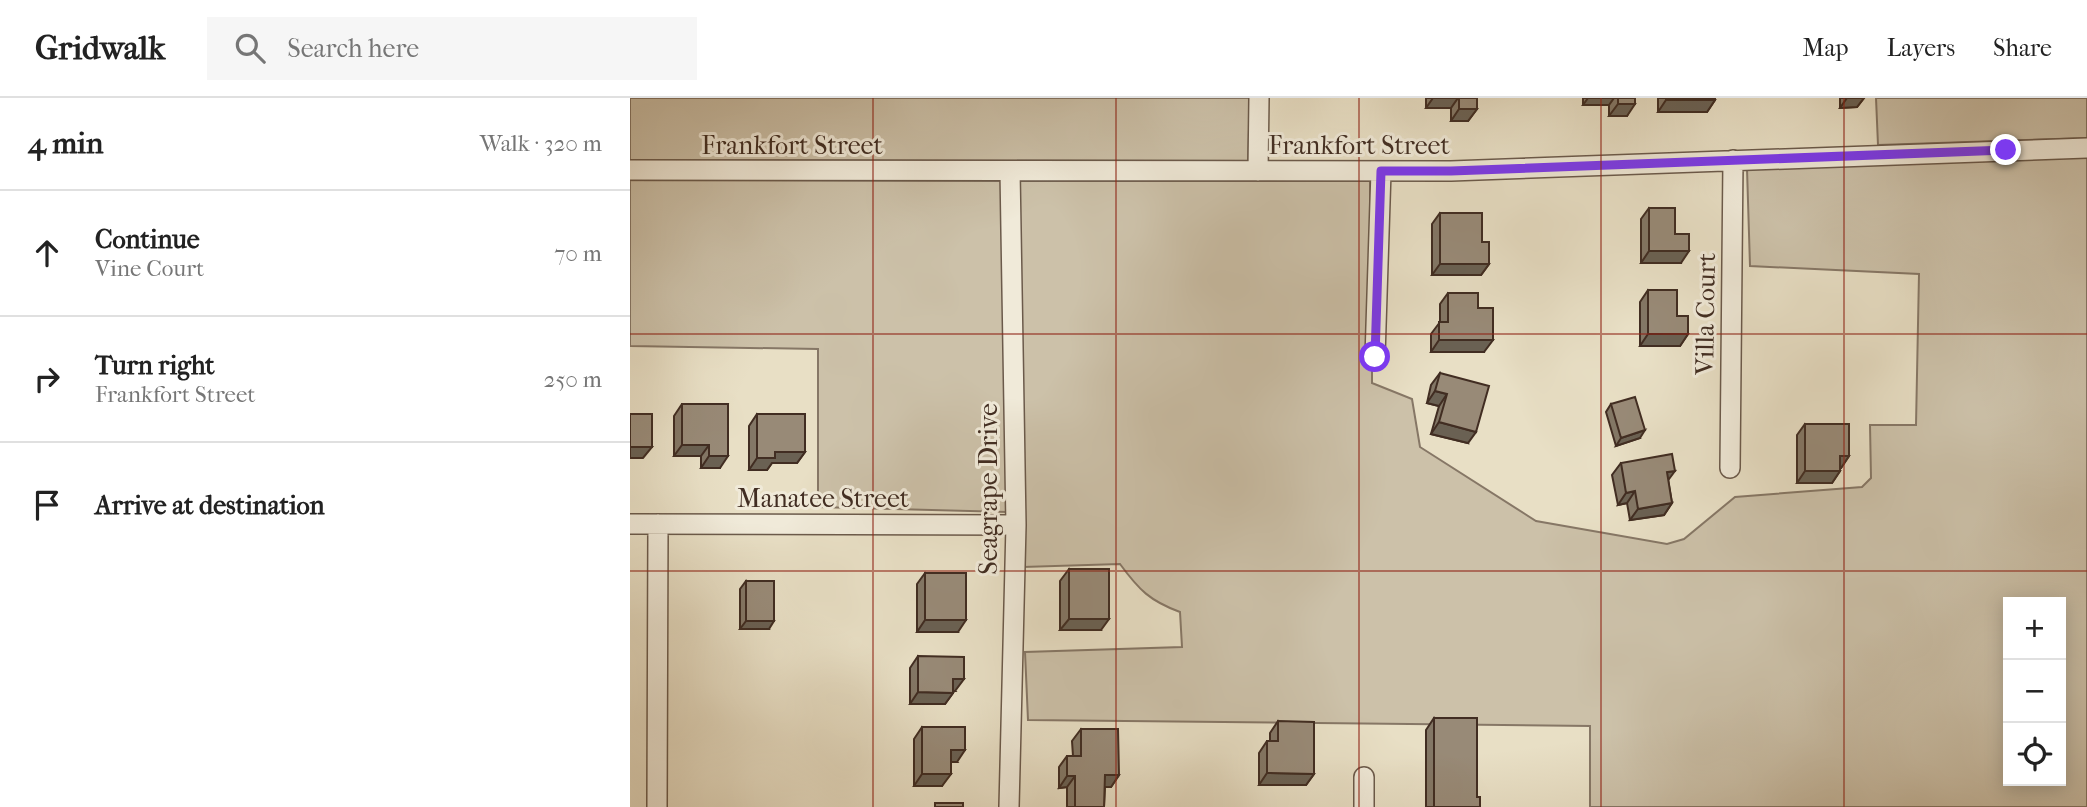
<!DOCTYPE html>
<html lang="en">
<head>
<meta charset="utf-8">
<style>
	body { margin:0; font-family:"IM FELL French Canon",serif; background:#f6f6f6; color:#222 }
	.controls { position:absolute; right:21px; bottom:21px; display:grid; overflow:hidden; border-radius:0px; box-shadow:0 4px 18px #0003 }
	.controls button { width:63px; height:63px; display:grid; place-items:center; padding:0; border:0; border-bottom:2px solid #e0e0e0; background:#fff; color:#222; font:35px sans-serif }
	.stop { position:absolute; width:21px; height:21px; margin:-16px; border:5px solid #7c3aed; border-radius:50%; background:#fff }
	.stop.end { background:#7c3aed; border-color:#fff; box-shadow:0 2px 7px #0008 }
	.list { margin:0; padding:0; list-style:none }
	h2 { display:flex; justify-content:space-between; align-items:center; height:91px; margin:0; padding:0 28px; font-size:30px }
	h2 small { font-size:23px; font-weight:400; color:#767676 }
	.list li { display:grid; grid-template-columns:46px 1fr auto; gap:21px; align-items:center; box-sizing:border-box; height:126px; padding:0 28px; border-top:2px solid #e0e0e0 }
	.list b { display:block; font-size:26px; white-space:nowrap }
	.list p { margin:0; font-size:23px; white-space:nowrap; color:#767676 }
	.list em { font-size:23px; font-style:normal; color:#767676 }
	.icon { flex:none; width:38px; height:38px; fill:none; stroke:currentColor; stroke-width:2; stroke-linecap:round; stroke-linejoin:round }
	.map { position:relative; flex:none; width:1457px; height:709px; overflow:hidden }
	header { display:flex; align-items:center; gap:42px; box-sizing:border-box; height:98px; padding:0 35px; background:#fff; border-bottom:2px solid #e0e0e0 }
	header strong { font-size:33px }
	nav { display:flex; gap:38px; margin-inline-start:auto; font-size:24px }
	.search { width:490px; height:63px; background:#f6f6f6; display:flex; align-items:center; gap:18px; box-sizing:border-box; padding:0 24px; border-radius:0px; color:#767676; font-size:26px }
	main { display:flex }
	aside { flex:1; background:#fff }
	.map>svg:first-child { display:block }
	.green { fill:#ccc1a9; stroke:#867766; stroke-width:2; fill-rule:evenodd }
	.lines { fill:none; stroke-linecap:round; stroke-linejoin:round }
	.minor-casing { stroke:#6b5a4b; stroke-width:22 }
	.minor { stroke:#f0ead9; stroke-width:19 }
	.wall { fill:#837766; stroke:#412d22; stroke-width:2 }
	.shaded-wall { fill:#6a6153; stroke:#412d22; stroke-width:2 }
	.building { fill:#988a77; stroke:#412d22; stroke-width:2 }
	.route { stroke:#7c3aed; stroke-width:9 }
	.grid { fill:none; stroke:#8f2418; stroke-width:2; stroke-opacity:0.55 }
	.labels { text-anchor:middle; stroke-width:6; stroke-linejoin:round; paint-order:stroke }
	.street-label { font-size:26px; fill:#412d22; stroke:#f0ead9 }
</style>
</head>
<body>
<header>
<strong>Gridwalk</strong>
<div class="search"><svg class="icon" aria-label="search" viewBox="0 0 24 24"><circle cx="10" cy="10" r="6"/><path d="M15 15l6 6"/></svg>Search here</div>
<nav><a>Map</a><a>Layers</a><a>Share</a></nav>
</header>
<main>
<aside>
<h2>4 min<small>Walk · 320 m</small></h2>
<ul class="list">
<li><svg class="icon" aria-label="ahead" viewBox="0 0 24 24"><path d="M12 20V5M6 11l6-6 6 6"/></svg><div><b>Continue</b><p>Vine Court</p></div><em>70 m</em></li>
<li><svg class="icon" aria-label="right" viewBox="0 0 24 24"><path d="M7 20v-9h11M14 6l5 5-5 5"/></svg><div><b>Turn right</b><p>Frankfort Street</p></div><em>250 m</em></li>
<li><svg class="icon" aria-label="arrive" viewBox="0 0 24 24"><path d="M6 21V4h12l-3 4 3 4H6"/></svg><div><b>Arrive at destination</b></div></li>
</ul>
</aside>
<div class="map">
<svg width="1457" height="709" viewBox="0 0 1457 709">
	<rect width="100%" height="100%" fill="#e8dfc5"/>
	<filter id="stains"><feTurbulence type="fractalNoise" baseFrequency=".00286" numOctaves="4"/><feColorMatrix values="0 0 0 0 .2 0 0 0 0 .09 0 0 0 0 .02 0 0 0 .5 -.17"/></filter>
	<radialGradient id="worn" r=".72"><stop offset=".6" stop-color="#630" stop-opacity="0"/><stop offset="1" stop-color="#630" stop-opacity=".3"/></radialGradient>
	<path class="green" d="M0 0H620L618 63 0 62Z
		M1246 0H1457V40L1248 47Z
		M1457 59V709H960V628L398 622 395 554 552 549 550 514C520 503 509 492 490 466L393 469 389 83H740V139L736 268H742V285L782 301 790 349 906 423 1037 446 1054 441 1105 399 1232 389 1241 380 1240 327H1286L1289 176 1120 168 1117 71ZM1378 504H1431V683H1378Z
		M0 82 372 83 377 414 188 409V251L0 248Z"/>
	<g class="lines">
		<g class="minor-casing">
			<path id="minor" d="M0 72 821 73 1457 50
				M628 73 629 0
				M745 259 751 73
				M1100 370 1103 62
				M0 426 386 427
				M734 679V709
				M27 709 28 426
				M379 709 386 427 380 73"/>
		</g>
		<use href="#minor" class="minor"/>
	</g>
	<path class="wall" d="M796 0H847V11L838 23H821V10H796Z
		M953 0H1005L997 18H979V7H953Z
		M1028 0H1085V2L1077 14H1028Z
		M1210 0H1234L1227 9 1210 10Z
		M1019 110 1045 136 1051 165H1011V121Z
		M810 115 852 144 859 166 851 177H802V126Z
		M1018 192 1047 218 1058 236 1050 248H1010V204Z
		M818 195 848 210 854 254H801V236L810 224V206Z
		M810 275 838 345 801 336 809 308 797 305 801 287Z
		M52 306H98L90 370H71V358H44V318Z
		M981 306 1010 340 986 348 976 314Z
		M127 316 175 354 167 365H142L137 372H119V328Z
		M1175 326 1219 358 1211 370H1210V373L1202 385H1167V337Z
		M991 365 1038 382 1042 405 1034 417 1000 422 997 405 988 407 982 377Z
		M439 471 471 532H430V483Z
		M295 475 328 534H287V486Z
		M116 483 139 531H110V491Z
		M288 558 325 593H323V595L315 606H280V570Z
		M804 620 847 699 850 709H796V632Z
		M648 623 684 676 676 687H629V655L637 643H640V635Z
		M292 629 327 664H321L312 688H284V641Z
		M451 631 489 677 481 689H475L474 709H437V689L429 690V669L437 658H443L442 643Z"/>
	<path class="shaded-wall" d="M803 0H828L821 10H796Z
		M958 0H984L979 7H953Z
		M1217 0H1234L1227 9 1210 10Z
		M1036 2H1085L1077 14H1028Z
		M988 6H1005L997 18H979Z
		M829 11H847L838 23H821Z
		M1019 153H1059L1051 165H1011Z
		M810 166H859L851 177H802Z
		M1018 236H1058L1050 248H1010Z
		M809 242H863L854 254H801Z
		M805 293 817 296 809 308 797 305Z
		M809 324 846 334 838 345 801 336Z
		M1015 332 1010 340 986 348 991 340Z
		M52 347H79L71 358H44Z
		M0 349H22L13 360H0Z
		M145 354H175L167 365H142L137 372H119L127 360Z
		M79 358H98L90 370H71Z
		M1210 358H1219L1211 370H1202Z
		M1045 373 1036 385 1037 374Z
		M1175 373H1210L1202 385H1167Z
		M1005 393 997 405 988 407 996 395Z
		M1042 405 1034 417 1000 422 1008 411Z
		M439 521H479L471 532H430Z
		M295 522H336L328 534H287Z
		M116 523H144L139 531H110Z
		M323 581H334L325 593H315Z
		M288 594 323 595 315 606H280Z
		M321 652H335L327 664H312Z
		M637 675 684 676 676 687H629Z
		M292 676H321L312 688H284Z
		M475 677H489L481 689H467Z
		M437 678H445L437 689 429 690Z"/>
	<path class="building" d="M829 0H847V11H829Z
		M988 0H1005V6H988Z
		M1036 0H1085V2H1036Z
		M1019 110H1045V136H1059V153H1019Z
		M810 115H852V144H859V166H810Z
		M1018 192H1047V218H1058V236H1018Z
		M818 195H848V210H863V242H809V224H818Z
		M810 275 859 288 846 334 809 324 817 296 805 293Z
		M1005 299 1015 332 991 340 981 306Z
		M52 306H98V358H79V347H52Z
		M0 316H22V349H0Z
		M127 316H175V354H145V360H127Z
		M1175 326H1219V358H1210V373H1175Z
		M1042 356 1045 373 1037 374 1042 405 1008 411 1005 393 996 395 991 365Z
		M439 471H479V521H439Z
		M295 475H336V522H295Z
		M116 483H144V523H116Z
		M288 558 334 559V581H323V595L288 594Z
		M804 620H847V699H850V709H804Z
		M648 623 684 624V676L637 675V643H648Z
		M292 629H335V652H321V676H292Z
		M451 631H488L489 677H475L474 709H445V678H437V658H451Z
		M305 705H333V709H305Z"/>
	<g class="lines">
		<path class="route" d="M745 259 751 73H821L1376 52"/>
	</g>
	<path class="grid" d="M243 0V709M486 0V709M729 0V709M971 0V709M1214 0V709M0 236H1457M0 473H1457"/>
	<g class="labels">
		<g class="street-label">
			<text x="162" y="56">Frankfort Street</text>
			<text x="729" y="56">Frankfort Street</text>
			<text transform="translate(1075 216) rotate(-89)" y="9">Villa Court</text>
			<text transform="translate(358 391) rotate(-90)" y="9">Seagrape Drive</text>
			<text x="193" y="409">Manatee Street</text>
		</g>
	</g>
	<rect width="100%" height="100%" filter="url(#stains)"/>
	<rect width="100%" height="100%" fill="url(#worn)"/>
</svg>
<div class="controls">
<button>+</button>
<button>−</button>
<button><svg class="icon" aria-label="locate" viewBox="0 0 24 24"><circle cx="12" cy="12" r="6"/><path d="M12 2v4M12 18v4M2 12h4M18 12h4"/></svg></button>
</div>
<div class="stop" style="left:745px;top:259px"></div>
<div class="stop end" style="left:1376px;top:52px"></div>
</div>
</main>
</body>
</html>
